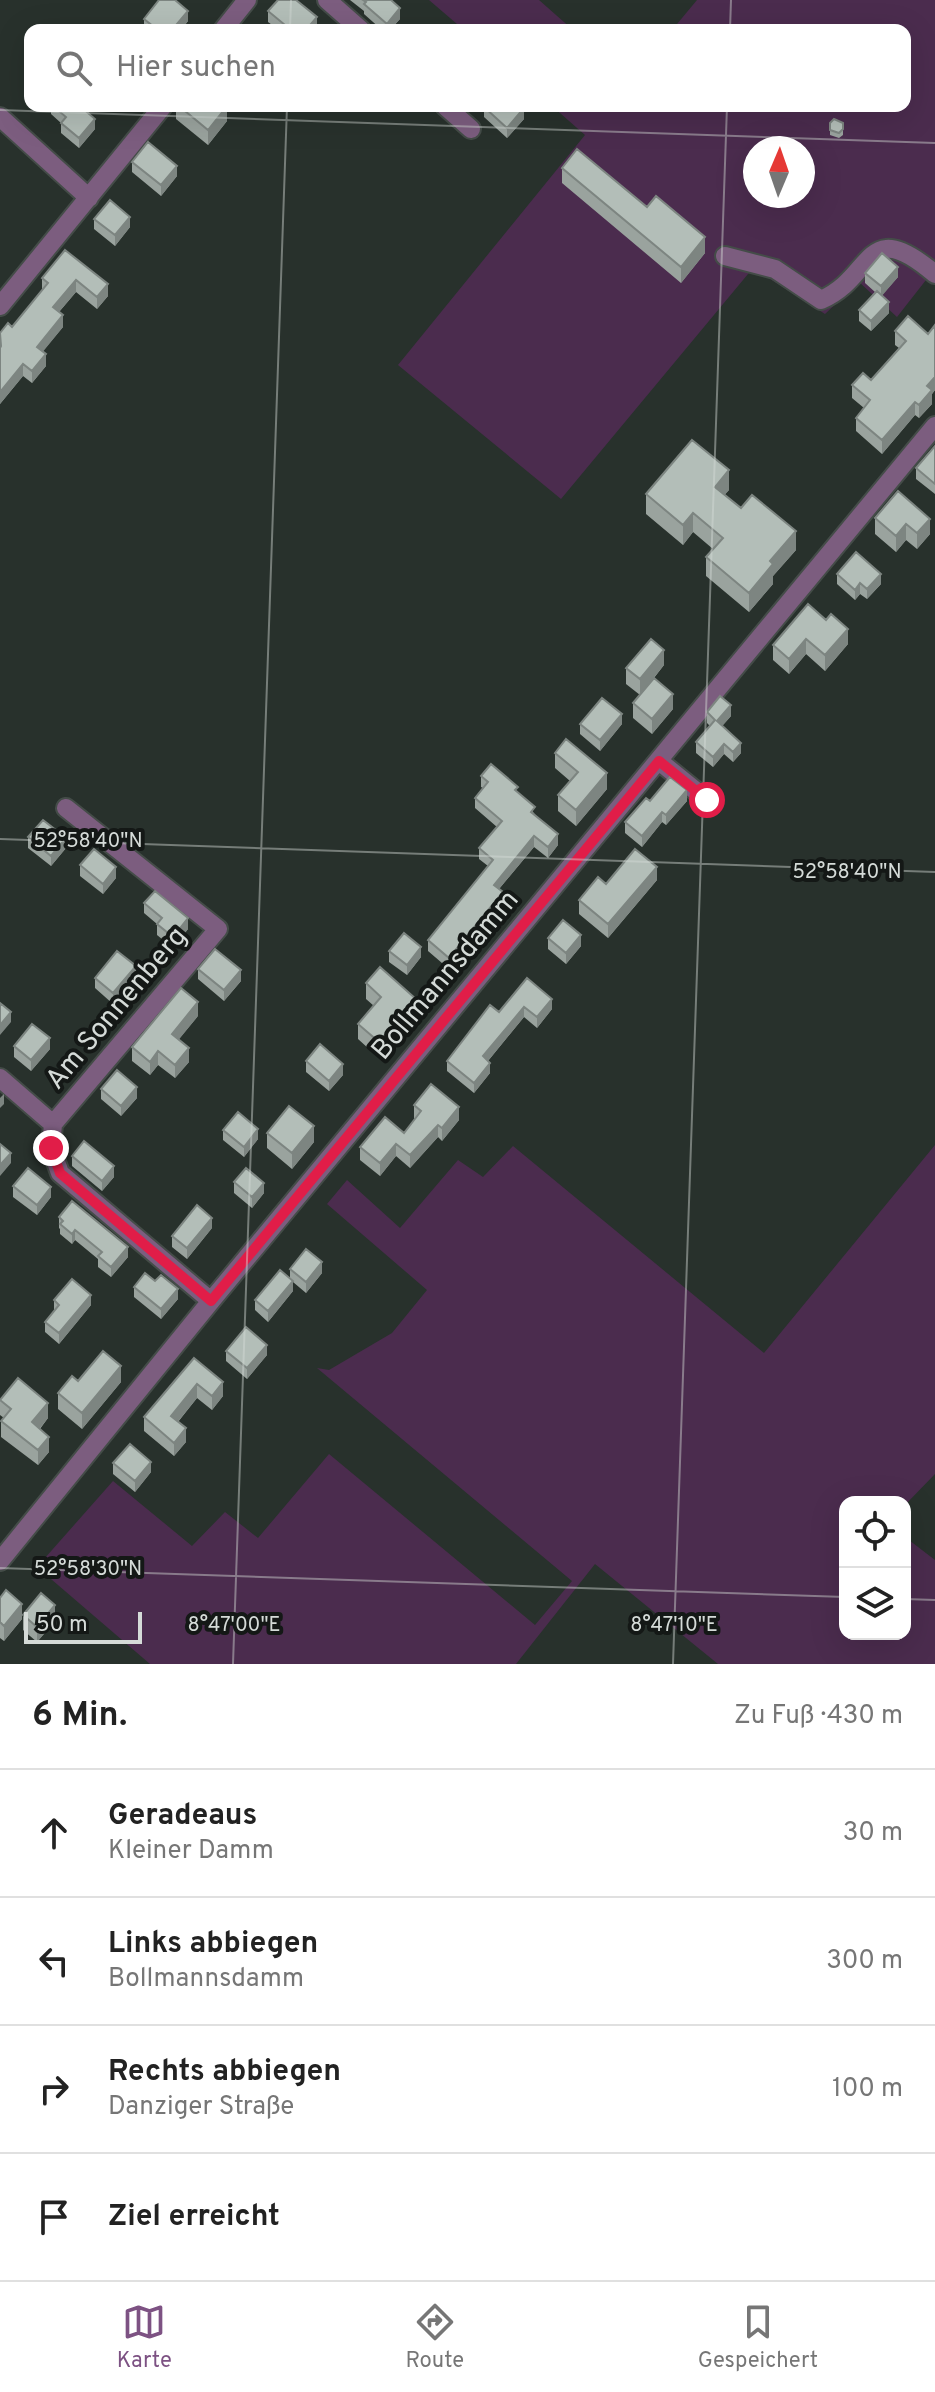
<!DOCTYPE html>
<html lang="de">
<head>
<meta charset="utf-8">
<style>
	body { margin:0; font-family:Overpass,sans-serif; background:#f6f6f6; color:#222 }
	.controls { position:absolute; right:24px; bottom:24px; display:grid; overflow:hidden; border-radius:16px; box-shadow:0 8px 32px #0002 }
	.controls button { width:72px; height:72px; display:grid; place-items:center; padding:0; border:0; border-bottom:2px solid #e0e0e0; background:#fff; color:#222; font:40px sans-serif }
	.compass { position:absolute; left:743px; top:136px; width:72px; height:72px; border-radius:50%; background:#fff; box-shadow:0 8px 32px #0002; rotate:2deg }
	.scale { position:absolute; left:24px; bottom:20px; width:118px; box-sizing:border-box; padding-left:8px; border:4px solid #d5dbd8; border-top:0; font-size:22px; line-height:28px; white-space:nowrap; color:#d5dbd8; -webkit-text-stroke:6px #141816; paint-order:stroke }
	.stop { position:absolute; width:24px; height:24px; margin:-18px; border:6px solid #e11d48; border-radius:50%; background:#fff }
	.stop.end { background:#e11d48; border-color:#fff; box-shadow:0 2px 8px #0008 }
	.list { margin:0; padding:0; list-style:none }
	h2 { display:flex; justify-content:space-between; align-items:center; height:104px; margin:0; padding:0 32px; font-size:34px }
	h2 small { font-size:26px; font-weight:400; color:#767676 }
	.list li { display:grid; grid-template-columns:52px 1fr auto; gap:24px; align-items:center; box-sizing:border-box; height:128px; padding:0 32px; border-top:2px solid #e0e0e0 }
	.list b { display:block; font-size:30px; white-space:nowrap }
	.list p { margin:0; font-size:26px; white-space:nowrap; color:#767676 }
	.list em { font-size:26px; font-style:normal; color:#767676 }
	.icon { flex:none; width:44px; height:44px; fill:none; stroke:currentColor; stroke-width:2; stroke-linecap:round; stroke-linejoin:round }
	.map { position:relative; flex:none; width:935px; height:1664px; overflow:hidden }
	.search { position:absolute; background:#fff; box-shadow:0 8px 32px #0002; left:24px; right:24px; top:24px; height:88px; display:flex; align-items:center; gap:20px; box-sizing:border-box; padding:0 28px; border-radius:16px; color:#767676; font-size:30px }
	.sheet { height:616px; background:#fff }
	nav { display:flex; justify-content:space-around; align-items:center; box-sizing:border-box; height:112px; border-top:2px solid #e0e0e0; background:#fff; font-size:22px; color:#767676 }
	nav a { display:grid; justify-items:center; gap:4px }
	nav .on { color:#7d5283 }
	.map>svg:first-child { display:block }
	.green { fill:#4b2c4e; fill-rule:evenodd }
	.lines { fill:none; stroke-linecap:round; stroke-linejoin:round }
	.street-casing { stroke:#444c48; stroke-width:22 }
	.street { stroke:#7c5d7f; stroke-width:18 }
	.wall { fill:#9aa39e }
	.shaded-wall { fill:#7d8581 }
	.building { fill:#b3beb8; stroke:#7d8581; stroke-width:2 }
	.route { stroke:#e11d48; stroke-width:10 }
	.ticks { fill:none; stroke:#d5dbd8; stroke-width:2; stroke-opacity:0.45 }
	.labels { text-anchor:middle; stroke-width:8; stroke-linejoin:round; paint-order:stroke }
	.street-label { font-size:28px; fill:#d5dbd8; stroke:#141816 }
	.ticks-label { font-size:20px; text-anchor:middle; fill:#d5dbd8; stroke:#141816; stroke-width:8; stroke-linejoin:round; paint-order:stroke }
</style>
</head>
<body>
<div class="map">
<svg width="935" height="1664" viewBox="0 0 935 1664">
	<rect width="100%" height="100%" fill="#28312c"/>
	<path class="green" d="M429 0H539L573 30H464Z
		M697 0H935V285L926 280 897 317 859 282 825 314 753 268 561 499 398 365 585 135 552 106H905V30H672ZM755 148H803V196H755Z
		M935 1145V1474L905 1505V1502H845V1634H905V1537L935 1560V1664H718L595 1564 516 1664H150L37 1567 113 1481 192 1546 225 1512 258 1538 329 1454 535 1625 572 1581 317 1368 329 1370 392 1333 427 1290 327 1204 347 1180 400 1228 458 1160 483 1177 513 1146 764 1353Z"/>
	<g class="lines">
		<g class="street-casing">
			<path id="street" d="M327 0 361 30
				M223 30 247 0
				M445 106 471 129
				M0 117 89 198
				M725 256 775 269 821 300C875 277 864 214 935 274
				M0 306 163 106
				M659 761 707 800
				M0 1078 53 1124 51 1148 60 1173 211 1301
				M53 1124 218 929 66 808
				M0 1561 211 1301 935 426"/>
		</g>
		<use href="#street" class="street"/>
	</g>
	<path class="wall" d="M350 0H391L400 19 390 30H382L364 14V11Z
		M268 11 317 28 315 30H279L268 22Z
		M144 19 188 21 181 30H145L144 29Z
		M51 106H80L95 129 79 148 61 133V123L51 114Z
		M176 106H227V121L208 145 176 119Z
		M484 107 524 119 507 138 484 117Z
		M830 123H843V135L839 138 830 135Z
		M132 162 177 176 161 196 132 172Z
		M562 168 647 207 705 253 681 283 562 183Z
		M94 219 130 227 115 246 94 229Z
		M65 250 108 296 97 309 76 292 59 312 63 327 42 352 46 366 32 383 23 376 0 404V333L12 327 42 290V278Z
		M865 273 898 277 881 296 889 313 871 331 859 321V310L875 292 865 283Z
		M935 325V390L932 394V404L919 418 915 415 882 454 856 431V418L864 408 852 398V385L871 380 899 348 895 345V331L928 334Z
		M935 446V494L916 479V468Z
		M729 490 724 495 796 550 773 576V584L749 612 706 576V557L713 549 693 532 683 545 646 514V494Z
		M875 518 930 519V534L917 549 906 540 896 552 875 534Z
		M837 574 881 584 867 599 860 594 855 600 837 584Z
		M808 604 848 644 825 671 806 654 789 674 773 660V645Z
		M664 665 654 678 673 709 652 734 633 718V703L640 695 626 684V668Z
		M707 712 731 716 722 726 741 753 733 762 724 754 713 767 696 753V742L710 726 707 723Z
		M580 724H622L600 751 580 734Z
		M555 753 607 789 576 826 558 811V795L570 781 555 768Z
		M481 776 518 792 558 845 548 858 534 847 499 889 503 903 449 969 428 951V940L488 866 479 859V848L497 827 475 808V798L483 788 481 787Z
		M650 801H687L666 825 662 822 642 847 625 833V822Z
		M28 837 66 848 51 866 28 848Z
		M80 865 116 878 103 894 80 876Z
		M657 880 608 938 579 914V900L606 884Z
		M144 903 188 929 173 948 157 935V924L144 913Z
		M548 938 581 946 566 964 548 949Z
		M389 951 421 957 407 975 389 962Z
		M198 969 241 981 224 1001 198 979Z
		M136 977 113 1004 95 988V978Z
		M527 978 552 1009 537 1028 524 1017 488 1061 490 1073 474 1093 447 1071V1061L499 1012Z
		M366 983 416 1015 379 1058 358 1039V1024L374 1006 366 999Z
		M198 1016 178 1040 189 1062 175 1078 158 1065 150 1075 132 1061V1047Z
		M14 1046 50 1049 31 1071 14 1057Z
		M306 1061 343 1075 329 1091 306 1072Z
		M101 1089 137 1098 121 1116 101 1099Z
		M414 1105 459 1120 442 1141 438 1137 410 1168 396 1156 380 1176 360 1160V1147L404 1133 415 1119 414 1118Z
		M223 1130 258 1139 244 1157 223 1140Z
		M267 1133 314 1142 292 1169 267 1148Z
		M72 1156 114 1177 102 1191 72 1166Z
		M234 1182 264 1193 252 1208 234 1193Z
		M13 1186 51 1197 37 1215 13 1197Z
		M59 1217 128 1257 111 1277 98 1267V1259L75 1240 72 1244 60 1234V1229L59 1228Z
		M212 1228 187 1259 172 1247V1236Z
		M290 1269 322 1273 306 1293 293 1282V1291L268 1322 255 1310V1300L290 1278Z
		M155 1281 178 1299 161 1319 134 1297V1287Z
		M54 1300 91 1305 59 1344 45 1332V1322L54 1311Z
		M226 1351 267 1355 247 1379 226 1361Z
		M194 1358 223 1396 212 1410 197 1398 178 1422 186 1442 174 1456 144 1431V1417Z
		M78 1381 121 1382 82 1429 58 1409V1393Z
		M0 1400 48 1418 40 1429 49 1452 38 1465 1 1437V1421L4 1418 0 1415Z
		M113 1463 151 1472 135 1492 113 1474Z
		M0 1598 22 1619 4 1641 0 1638Z
		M23 1615 55 1621 37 1642 23 1630Z"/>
	<path class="shaded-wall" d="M400 8V19L390 30H387V24Z
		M188 11V21L181 30H172Z
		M317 17V28L315 30H306Z
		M227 106V121L208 145V130Z
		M524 108V119L507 138V128Z
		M95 119V129L79 148V138Z
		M177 166V176L161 196V185Z
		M130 217V227L115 246V235Z
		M705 237V253L681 283V267Z
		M898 267V277L881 297V286Z
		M76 280V292L53 319V307Z
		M108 284V296L97 309V297Z
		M889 302V313L871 331V321Z
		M63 315V327L37 359V347Z
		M46 354V366L32 383V371Z
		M23 364V376L0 404V392Z
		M935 377V390L932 394V404L919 418V405L927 386Z
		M915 402V415L882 454V440Z
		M729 470V490L715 506V487Z
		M693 513V532L683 545V525Z
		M930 519V534L917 549V533Z
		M906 524V540L896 552V536Z
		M796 531V550L773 576V584L749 612V593L770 561Z
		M881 574V584L867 599V589Z
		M860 583V594L855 600V590Z
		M848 629V644L825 671V655Z
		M806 639V654L789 674V659Z
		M664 650V665L640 695V679Z
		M673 694V709L652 734V719Z
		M731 705V716L717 732V721Z
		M622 714V724L600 751V740Z
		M741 743V753L733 762V752Z
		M724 744V754L713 767V757Z
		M607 773V789L576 826V810Z
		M687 790V801L666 825V815Z
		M662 812V822L642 847V836Z
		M558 834V845L548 858V847Z
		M534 836V847L494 895V885Z
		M66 838V848L51 866V856Z
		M116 867V878L103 894V884Z
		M657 867V880L608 938V924Z
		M503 892V903L449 969V958Z
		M188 918V929L173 948V937Z
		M581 935V946L566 964V953Z
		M421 947V957L407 975V965Z
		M136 966V977L113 1004V993Z
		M241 970V981L224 1001V990Z
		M416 999V1015L379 1058V1042Z
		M552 999V1009L537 1028V1017Z
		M198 1002V1016L172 1048V1034Z
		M524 1007V1017L483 1067V1056Z
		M11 1012V1022L0 1035V1025Z
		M50 1038V1049L31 1071V1060Z
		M189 1048V1062L175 1078V1065Z
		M158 1051V1065L150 1075V1062Z
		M490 1063V1073L474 1093V1083Z
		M343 1064V1075L329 1091V1081Z
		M137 1087V1098L121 1116V1106Z
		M4 1094V1104L0 1108V1098Z
		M459 1107V1120L442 1141V1128Z
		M438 1125V1137L410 1168V1155Z
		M314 1126V1142L292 1169V1153Z
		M258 1129V1139L244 1157V1147Z
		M396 1144V1156L380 1176V1163Z
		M11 1153V1163L0 1176V1165Z
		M114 1166V1177L102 1191V1181Z
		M264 1183V1193L252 1208V1197Z
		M51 1187V1197L37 1215V1205Z
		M212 1218V1228L187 1259V1248Z
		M75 1230V1240L72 1244V1234Z
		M128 1247V1257L111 1277V1267Z
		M322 1262V1273L306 1293V1282Z
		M293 1281V1291L268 1322V1311Z
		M178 1289V1299L161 1319V1309Z
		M91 1295V1305L59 1344V1333Z
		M267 1345V1355L247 1379V1368Z
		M121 1366V1382L82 1429V1413Z
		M223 1382V1396L212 1410V1396Z
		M197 1384V1398L171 1430V1416Z
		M48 1403V1418L32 1438V1422Z
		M186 1428V1442L174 1456V1443Z
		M49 1437V1452L38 1465V1450Z
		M151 1462V1472L135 1492V1481Z
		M22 1604V1619L4 1641V1626Z
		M55 1605V1621L37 1642V1627Z"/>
	<path class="building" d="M159 0H175L188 11 172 30H158L144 19Z
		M278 0H296L317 17 306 30H291L268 11Z
		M363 0H391L400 8 387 24 364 4 366 2Z
		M53 106H80L95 119 79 138 61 123 66 117Z
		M179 106H227L208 130Z
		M485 106H522L524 108 507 128 484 107Z
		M834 119 843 123V129L839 133 830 130V123Z
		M148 142 177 166 161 185 132 162Z
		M577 149 647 207 656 196 705 237 681 267 562 168Z
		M110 200 130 217 115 235 94 219Z
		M65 250 108 284 97 297 76 280 53 307 63 315 37 347 46 354 32 371 23 364 0 392V348L1 346 0 333 8 323 12 327 48 283 42 278Z
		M882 253 898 267 881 286 865 273Z
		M877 291 889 302 871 321 859 310Z
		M908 316 928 334 935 325V377L927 386 932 390 919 405 915 402 882 440 856 418 870 400 852 385 863 373 871 380 906 341 895 331Z
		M692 440 729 470 715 487 741 508 752 495 796 531 770 561 773 564 749 593 706 557 723 538 693 513 683 525 646 494Z
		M935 446V484L916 468Z
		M898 491 930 519 917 533 906 524 896 536 875 518Z
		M856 552 881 574 867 589 860 583 855 590 837 574Z
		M808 604 826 620 831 614 848 629 825 655 806 639 789 659 773 645Z
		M651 639 664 650 640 679 626 668Z
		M654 678 673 694 652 719 633 703Z
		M720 696 731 705 717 721 741 743 733 752 724 744 713 757 696 742 715 720 707 712Z
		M602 698 622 714 600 740 580 724Z
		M566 739 607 773 576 810 558 795 578 772 555 753Z
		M491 764 518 787 515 790 535 807 531 812 558 834 548 847 534 836 494 885 503 892 449 958 428 940 493 860 479 848 502 821 475 798 488 782 481 776Z
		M670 777 687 790 666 815 662 812 642 836 625 822 646 798 650 801Z
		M43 820 66 838 51 856 28 837Z
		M94 849 116 867 103 884 80 865Z
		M635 849 657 867 608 924 579 900 598 877 606 884Z
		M155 891 188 918 173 937 157 924 162 918 144 903Z
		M563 920 581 935 566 953 548 938Z
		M404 933 421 947 407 965 389 951Z
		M215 949 241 970 224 990 198 969Z
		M117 951 136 966 113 993 95 978Z
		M380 967 416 999 379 1042 358 1024 381 997 366 983Z
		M527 978 552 999 537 1017 524 1007 483 1056 490 1063 474 1083 447 1061 490 1005 499 1012Z
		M181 988 198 1002 172 1034 189 1048 175 1065 158 1051 150 1062 132 1047Z
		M0 1003 11 1012 0 1025Z
		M32 1024 50 1038 31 1060 14 1046Z
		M320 1044 343 1064 329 1081 306 1061Z
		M117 1070 137 1087 121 1106 101 1089Z
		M431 1084 459 1107 442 1128 438 1125 410 1155 396 1144 380 1163 360 1147 385 1117 404 1133 421 1111 414 1105Z
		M289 1106 314 1126 292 1153 267 1133Z
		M238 1112 258 1129 244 1147 223 1130Z
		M84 1141 114 1166 102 1181 72 1156Z
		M0 1144 11 1153 0 1165Z
		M28 1168 51 1187 37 1205 13 1186Z
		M246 1168 264 1183 252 1197 234 1182Z
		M72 1201 128 1247 111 1267 98 1256 102 1252 75 1230 72 1234 60 1224 63 1221 59 1217Z
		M197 1205 212 1218 187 1248 172 1236Z
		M306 1249 322 1262 306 1282 290 1269Z
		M280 1270 293 1281 268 1311 255 1300Z
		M145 1273 155 1281 161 1275 178 1289 161 1309 134 1287Z
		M72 1279 91 1295 59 1333 45 1322 59 1305 54 1300Z
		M246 1327 267 1345 247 1368 226 1351Z
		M103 1351 121 1366 82 1413 58 1393 72 1376 78 1381Z
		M194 1358 223 1382 212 1396 197 1384 171 1416 186 1428 174 1443 144 1417Z
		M18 1378 48 1403 32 1422 49 1437 38 1450 1 1421 11 1409 0 1400Z
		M130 1444 151 1462 135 1481 113 1463Z
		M6 1590 22 1604 4 1626 0 1622V1598Z
		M41 1593 55 1605 37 1627 23 1615Z"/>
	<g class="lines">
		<path class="route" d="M51 1148 60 1173 211 1301 659 761 707 800"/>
	</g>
	<path class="ticks" d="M290 30 291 0M730 30 731 0M0 110 935 143M0 839 935 872M0 1568 845 1597M905 1599 935 1600M233 1664 287 106M673 1664 727 106"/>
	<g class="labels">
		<g class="street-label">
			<text transform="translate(444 974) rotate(-50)" y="10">Bollmannsdamm</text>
			<text transform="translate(115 1007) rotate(-50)" y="10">Am Sonnenberg</text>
		</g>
	</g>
	<g class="ticks-label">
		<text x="88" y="847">52°58'40"N</text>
		<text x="847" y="878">52°58'40"N</text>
		<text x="88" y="1575">52°58'30"N</text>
		<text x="234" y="1631">8°47'00"E</text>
		<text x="674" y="1631">8°47'10"E</text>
	</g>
</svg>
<div class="controls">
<button><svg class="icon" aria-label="locate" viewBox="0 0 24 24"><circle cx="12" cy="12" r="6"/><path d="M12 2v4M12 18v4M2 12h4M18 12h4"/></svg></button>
<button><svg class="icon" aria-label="layers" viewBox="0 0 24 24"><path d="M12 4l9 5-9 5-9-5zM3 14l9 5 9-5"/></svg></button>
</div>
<svg class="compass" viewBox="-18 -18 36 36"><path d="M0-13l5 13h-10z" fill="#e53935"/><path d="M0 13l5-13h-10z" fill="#767676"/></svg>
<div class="scale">50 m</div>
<div class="stop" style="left:707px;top:800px"></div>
<div class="stop end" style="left:51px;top:1148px"></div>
<div class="search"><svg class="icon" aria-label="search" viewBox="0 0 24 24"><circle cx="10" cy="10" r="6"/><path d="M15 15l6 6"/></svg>Hier suchen</div>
</div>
<section class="sheet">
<h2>6 Min.<small>Zu Fuß · 430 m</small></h2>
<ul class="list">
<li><svg class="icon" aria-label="ahead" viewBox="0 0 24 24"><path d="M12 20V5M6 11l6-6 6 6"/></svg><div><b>Geradeaus</b><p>Kleiner Damm</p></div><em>30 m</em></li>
<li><svg class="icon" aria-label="left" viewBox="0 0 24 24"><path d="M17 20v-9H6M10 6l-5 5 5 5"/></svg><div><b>Links abbiegen</b><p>Bollmannsdamm</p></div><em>300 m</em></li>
<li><svg class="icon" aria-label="right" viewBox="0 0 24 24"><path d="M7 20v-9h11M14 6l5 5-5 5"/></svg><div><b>Rechts abbiegen</b><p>Danziger Straße</p></div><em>100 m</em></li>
<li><svg class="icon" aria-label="arrive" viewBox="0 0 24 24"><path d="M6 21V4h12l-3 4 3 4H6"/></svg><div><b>Ziel erreicht</b></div></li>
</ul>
</section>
<nav>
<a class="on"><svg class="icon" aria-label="map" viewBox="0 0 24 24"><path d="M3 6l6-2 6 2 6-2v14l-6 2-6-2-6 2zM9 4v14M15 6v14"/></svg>Karte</a>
<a><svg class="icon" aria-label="directions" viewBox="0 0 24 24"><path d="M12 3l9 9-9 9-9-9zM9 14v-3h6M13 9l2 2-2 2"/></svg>Route</a>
<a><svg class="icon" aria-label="saved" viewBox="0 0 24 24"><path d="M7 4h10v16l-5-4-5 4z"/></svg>Gespeichert</a>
</nav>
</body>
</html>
